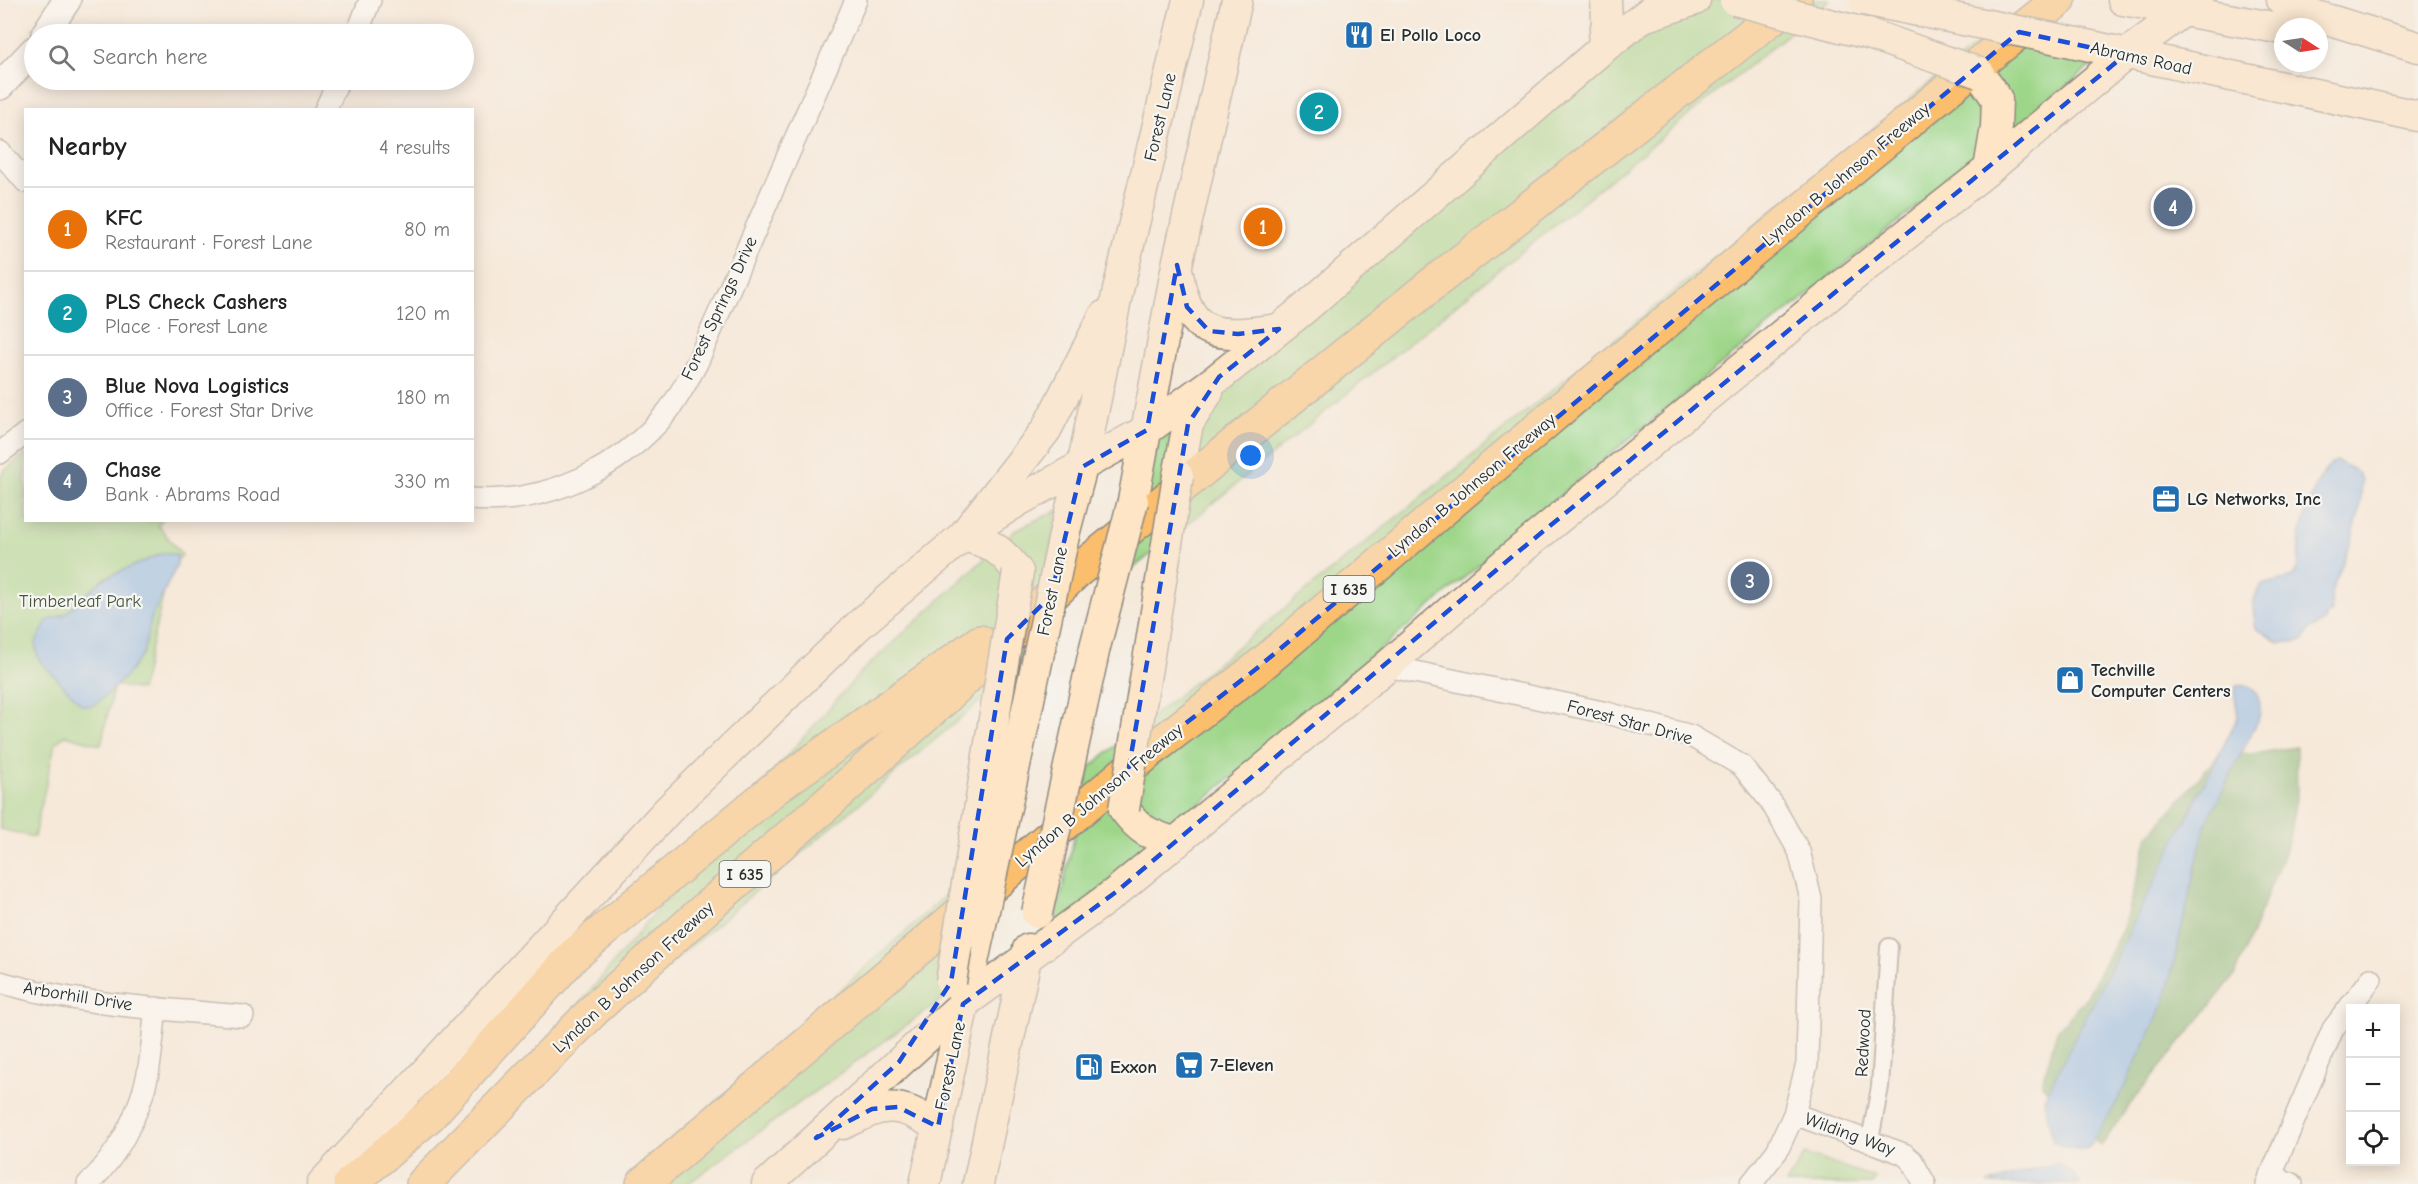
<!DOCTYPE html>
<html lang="en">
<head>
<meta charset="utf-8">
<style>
	body { margin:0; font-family:"Comic Neue",sans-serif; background:#f6f6f6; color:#222 }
	.controls { position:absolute; right:18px; bottom:18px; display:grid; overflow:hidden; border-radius:0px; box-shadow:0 3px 15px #0003 }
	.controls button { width:54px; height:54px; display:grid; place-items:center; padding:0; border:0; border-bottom:2px solid #e0e0e0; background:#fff; color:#222; font:30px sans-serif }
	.compass { position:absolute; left:2274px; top:18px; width:54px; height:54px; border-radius:50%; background:#fff; box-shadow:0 3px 15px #0003; rotate:102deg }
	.you { position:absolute; left:1251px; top:456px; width:21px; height:21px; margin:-15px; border:4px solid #fff; border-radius:50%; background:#1a73e8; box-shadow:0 0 0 9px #1a73e833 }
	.badge { display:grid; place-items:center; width:39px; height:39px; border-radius:50%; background:#ea580c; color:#fff; font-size:20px; font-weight:700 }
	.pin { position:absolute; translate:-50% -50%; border:3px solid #fff; box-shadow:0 2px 6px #0006 }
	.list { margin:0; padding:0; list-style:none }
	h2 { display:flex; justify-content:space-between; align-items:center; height:78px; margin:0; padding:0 24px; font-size:26px }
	h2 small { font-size:20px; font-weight:400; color:#767676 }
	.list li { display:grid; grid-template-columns:39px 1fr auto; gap:18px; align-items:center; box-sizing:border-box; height:84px; padding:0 24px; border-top:2px solid #e0e0e0 }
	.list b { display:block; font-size:22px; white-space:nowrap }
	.list p { margin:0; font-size:20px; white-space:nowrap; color:#767676 }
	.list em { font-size:20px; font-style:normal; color:#767676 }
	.icon { flex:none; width:33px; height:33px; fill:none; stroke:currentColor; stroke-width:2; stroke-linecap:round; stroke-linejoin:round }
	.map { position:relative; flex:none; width:2418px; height:1184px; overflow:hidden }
	.search { position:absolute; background:#fff; box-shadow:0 3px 15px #0003; left:24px; top:24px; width:450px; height:66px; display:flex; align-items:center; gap:15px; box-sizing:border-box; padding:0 21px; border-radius:33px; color:#767676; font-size:22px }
	.panel { position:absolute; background:#fff; box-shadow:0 3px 15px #0003; left:24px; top:108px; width:450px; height:414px; border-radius:0px }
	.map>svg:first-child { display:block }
	.green { fill:#9dd688; stroke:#64805a; stroke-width:1.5 }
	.forest { fill:#7eb774; stroke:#547150; stroke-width:1.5 }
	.water { fill:#81b5ee; stroke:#56708c; stroke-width:1.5 }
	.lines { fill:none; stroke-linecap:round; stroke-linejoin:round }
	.pedestrian-casing { stroke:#908a82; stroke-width:20 }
	.minor-casing { stroke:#908a82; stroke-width:24 }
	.tertiary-casing { stroke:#908a82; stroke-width:30 }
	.secondary-casing { stroke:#908a82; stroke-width:33 }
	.motorway-casing { stroke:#908a82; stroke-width:36 }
	.pedestrian { stroke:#fff; stroke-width:16 }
	.minor { stroke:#fff; stroke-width:21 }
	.tertiary { stroke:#fff; stroke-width:27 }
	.secondary { stroke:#fde5c5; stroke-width:30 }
	.motorway { stroke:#fabe6d; stroke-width:33 }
	.secondary-bridge-casing { stroke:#908a82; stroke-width:33; stroke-linecap:butt }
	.secondary-bridge { stroke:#fde5c5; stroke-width:30 }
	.marked { fill:none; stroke:#1d4ed8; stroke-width:4.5; stroke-dasharray:12 8; stroke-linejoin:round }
	.labels { text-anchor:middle; stroke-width:4.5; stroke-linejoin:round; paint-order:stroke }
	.shield { fill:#f6f6f2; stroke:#686867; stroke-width:1.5 }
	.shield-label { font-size:16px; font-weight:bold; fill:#2b2b2b }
	.poi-label { font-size:18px; font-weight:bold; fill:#2b2b2b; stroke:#f6f6f2; text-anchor:start }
	.street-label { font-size:18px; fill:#2b2b2b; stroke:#f6f6f2 }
	.park-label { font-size:18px; fill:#485642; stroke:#f6f6f2 }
</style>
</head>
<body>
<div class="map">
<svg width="2418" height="1184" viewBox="0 0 2418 1184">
	<rect width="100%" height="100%" fill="#f6f6f2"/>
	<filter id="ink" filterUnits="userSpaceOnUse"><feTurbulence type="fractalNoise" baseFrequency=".0167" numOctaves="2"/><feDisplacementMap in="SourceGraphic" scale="12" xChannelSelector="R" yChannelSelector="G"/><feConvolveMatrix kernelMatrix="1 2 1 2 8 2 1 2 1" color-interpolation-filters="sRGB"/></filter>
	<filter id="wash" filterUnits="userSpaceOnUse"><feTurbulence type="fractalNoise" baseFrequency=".008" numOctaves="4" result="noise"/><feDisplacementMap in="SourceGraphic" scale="24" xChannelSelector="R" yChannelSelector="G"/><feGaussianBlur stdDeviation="1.35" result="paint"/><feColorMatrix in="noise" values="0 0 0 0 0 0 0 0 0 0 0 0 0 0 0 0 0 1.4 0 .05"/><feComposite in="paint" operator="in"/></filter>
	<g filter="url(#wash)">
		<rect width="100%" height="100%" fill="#f5e9da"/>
		<path class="green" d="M1688 0H1830L1132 569 1159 429Z
			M1991 33 2101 58 1577 481 1053 930 1090 767Z
			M25 454 26 520 162 521 158 525 182 555 169 571 141 690 114 685 101 745 65 735 55 744 34 837 0 829V478L4 471Z
			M1058 510 1029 660 485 1120 718 835 861 672 1017 529Z
			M986 859 963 984 687 1184H625Z
			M1805 1154 1876 1178 1872 1184H1786Z"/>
		<path class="forest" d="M2296 747 2297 792 2288 843 2235 975 2128 1107 2101 1146 2065 1114 2042 1084 2057 1031 2087 996 2123 928 2148 837 2221 752 2253 754Z"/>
		<path class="water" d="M2337 461 2358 472 2362 480 2360 509 2351 542 2331 593 2332 612 2327 615 2325 621 2310 629 2303 641 2279 643 2256 628C2253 613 2250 598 2262 585L2293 577C2301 565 2298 559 2299 545 2301 525 2317 468 2337 461Z
			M163 553 177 555V565L152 616 143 653 128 674 104 697 92 706 82 705 39 660 35 644 47 621 65 614 103 579Z
			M2236 685C2258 684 2262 701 2259 718L2205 826 2165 1001 2116 1104 2088 1148C2075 1151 2065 1147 2053 1142L2044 1099 2238 717 2235 696Z
			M2057 1163 2073 1173 2080 1184H1987Z"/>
	</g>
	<g filter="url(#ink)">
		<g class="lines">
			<g class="pedestrian-casing">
				<path id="pedestrian" d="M1870 1140 1880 1087 1889 947"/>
			</g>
			<g class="minor-casing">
				<path id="minor" d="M357 34 370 0
					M325 110 339 80
					M0 152 26 182
					M0 453 26 433
					M472 499C547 505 622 468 668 411 679 397 688 379 697 363L856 0
					M1387 666 1607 713 1691 736 1742 766 1771 802 1799 851 1811 899 1807 1064 1794 1114 1777 1151 1751 1184
					M0 982C78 1005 163 1009 243 1016
					M1794 1114 1904 1154 1912 1161 1925 1184
					M2270 1175 2292 1184
					M88 1184C117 1157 138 1116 147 1078 152 1055 153 1031 156 1008
					M2267 1184 2333 1029 2371 979"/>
			</g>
			<g class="tertiary-casing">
				<path id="tertiary" d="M45 34 67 0
					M0 86 34 50"/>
			</g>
			<g class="secondary-casing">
				<path id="secondary" d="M2123 0 2283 29
					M2282 0 2304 12 2418 47
					M1646 16 1695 0
					M2058 39 2418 116
					M1602 49 1607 22 1606 0
					M1979 73 1997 99 1996 127 1989 169
					M1178 274C1189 343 1222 336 1279 329
					M1178 476 1188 424 1208 392
					M1133 501 1177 265 1237 0
					M1065 531 1082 467 1118 290 1188 0
					M1018 572C1001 549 991 543 963 536L1046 430 1104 316
					M1124 809C1141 832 1149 834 1176 843
					M843 1124C884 1103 897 1100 938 1127
					M322 1184 669 809 859 625 963 536 1018 501 1147 430 1219 377 1304 309 1602 49 1665 0
					M767 1184 963 1004 1116 892 1387 666 1513 556 1841 286 1989 169 2125 55 2198 0
					M925 1184 979 934
					M978 1184 1028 949"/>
			</g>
			<g class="motorway-casing">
				<path id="motorway" d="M350 1184 430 1115 574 955 775 788 980 642
					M423 1184 596 1008 705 909 828 803 945 698 1076 572 1431 285 1795 0
					M643 1184 1150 751 1256 669 1575 397 1981 62 2059 0"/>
			</g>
			<use href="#pedestrian" class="pedestrian"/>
			<use href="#minor" class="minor"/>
			<use href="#tertiary" class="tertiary"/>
			<use href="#secondary" class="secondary"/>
			<use href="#motorway" class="motorway"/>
			<g class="secondary-bridge-casing">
				<path id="secondary-bridge" d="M1735 0 1872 35 1979 73
					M1864 0 2058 39
					M1124 809 1178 476
					M1037 913 1095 647 1133 501
					M979 934 1065 531
					M951 982 1018 572"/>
			</g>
			<use href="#secondary-bridge" class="secondary-bridge"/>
		</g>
	</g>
	<path d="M0 0H2418V1184H0ZM2019 32 2125 55 1513 556 1116 892 963 1004 938 1127 898 1107 872 1109 816 1138 899 1062 951 982 1007 639 1051 596 1082 467 1147 430 1177 265 1187 307 1209 331 1238 334 1279 329 1219 377 1188 424 1129 767 1256 669Z" fill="#f5e9da" fill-opacity=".55" fill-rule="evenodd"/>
	<path class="marked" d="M2019 32 2125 55 1513 556 1116 892 963 1004 938 1127 898 1107 872 1109 816 1138 899 1062 951 982 1007 639 1051 596 1082 467 1147 430 1177 265 1187 307 1209 331 1238 334 1279 329 1219 377 1188 424 1129 767 1256 669Z"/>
	<defs>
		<g id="restaurant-square" transform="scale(1.5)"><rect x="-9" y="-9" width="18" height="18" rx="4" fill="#1f6fb2" stroke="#f6f6f2"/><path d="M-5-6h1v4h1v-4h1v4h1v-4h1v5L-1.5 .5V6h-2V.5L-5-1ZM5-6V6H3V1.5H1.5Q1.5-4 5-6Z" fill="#fff"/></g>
		<g id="office-square" transform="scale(1.5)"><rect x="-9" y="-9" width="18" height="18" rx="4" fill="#1f6fb2" stroke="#f6f6f2"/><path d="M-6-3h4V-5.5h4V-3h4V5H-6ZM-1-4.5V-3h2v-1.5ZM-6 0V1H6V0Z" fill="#fff"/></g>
		<g id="shop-square" transform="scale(1.5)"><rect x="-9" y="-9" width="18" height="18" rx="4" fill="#1f6fb2" stroke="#f6f6f2"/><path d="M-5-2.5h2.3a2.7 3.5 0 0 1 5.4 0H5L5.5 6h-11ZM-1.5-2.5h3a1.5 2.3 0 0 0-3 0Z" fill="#fff"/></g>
		<g id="supermarket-square" transform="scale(1.5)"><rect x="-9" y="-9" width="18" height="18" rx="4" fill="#1f6fb2" stroke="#f6f6f2"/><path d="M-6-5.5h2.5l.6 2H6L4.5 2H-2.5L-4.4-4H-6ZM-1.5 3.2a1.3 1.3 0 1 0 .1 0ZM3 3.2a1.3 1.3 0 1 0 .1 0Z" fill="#fff"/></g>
		<g id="fuel-square" transform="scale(1.5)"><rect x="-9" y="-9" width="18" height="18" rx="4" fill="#1f6fb2" stroke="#f6f6f2"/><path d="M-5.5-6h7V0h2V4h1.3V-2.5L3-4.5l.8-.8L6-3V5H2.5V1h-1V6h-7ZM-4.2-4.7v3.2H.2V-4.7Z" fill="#fff"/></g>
	</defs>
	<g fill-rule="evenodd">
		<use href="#restaurant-square" x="1359" y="35"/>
		<use href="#office-square" x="2166" y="499"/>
		<use href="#shop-square" x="2070" y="680"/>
		<use href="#supermarket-square" x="1189" y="1065"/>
		<use href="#fuel-square" x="1089" y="1067"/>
	</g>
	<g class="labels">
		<g class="shield">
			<rect x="1323.5" y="576" width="51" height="26" rx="4.5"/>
			<rect x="719.5" y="861" width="51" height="26" rx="4.5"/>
		</g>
		<g class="shield-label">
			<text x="1349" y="595">I 635</text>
			<text x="745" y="880">I 635</text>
		</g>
		<g class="poi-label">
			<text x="1380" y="41">El Pollo Loco</text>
			<text x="2187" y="505">LG Networks, Inc</text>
			<text x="2091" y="676">Techville<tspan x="2091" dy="21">Computer Centers</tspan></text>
			<text x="1210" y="1071">7-Eleven</text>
			<text x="1110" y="1073">Exxon</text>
		</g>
		<g class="street-label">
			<text transform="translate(2141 58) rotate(12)" y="6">Abrams Road</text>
			<text transform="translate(1160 117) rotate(-77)" y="6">Forest Lane</text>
			<text transform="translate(1846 174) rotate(-40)" y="6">Lyndon B Johnson Freeway</text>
			<text transform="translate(719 308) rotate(-65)" y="6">Forest Springs Drive</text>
			<text transform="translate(1472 485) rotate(-40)" y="6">Lyndon B Johnson Freeway</text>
			<text transform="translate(1052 591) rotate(-78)" y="6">Forest Lane</text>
			<text transform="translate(1630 722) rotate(15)" y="6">Forest Star Drive</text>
			<text transform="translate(1099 795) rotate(-40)" y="6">Lyndon B Johnson Freeway</text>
			<text transform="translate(633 977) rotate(-43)" y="6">Lyndon B Johnson Freeway</text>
			<text transform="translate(78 996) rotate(9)" y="6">Arborhill Drive</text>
			<text transform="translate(1863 1043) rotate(-87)" y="6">Redwood</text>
			<text transform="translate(950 1066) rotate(-78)" y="6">Forest Lane</text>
			<text transform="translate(1850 1134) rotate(20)" y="6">Wilding Way</text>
		</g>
		<g class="park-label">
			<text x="80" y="607">Timberleaf Park</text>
		</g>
	</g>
</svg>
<div class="controls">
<button>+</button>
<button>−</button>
<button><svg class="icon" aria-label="locate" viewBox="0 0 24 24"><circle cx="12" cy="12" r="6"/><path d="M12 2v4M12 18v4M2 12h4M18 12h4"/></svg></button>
</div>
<svg class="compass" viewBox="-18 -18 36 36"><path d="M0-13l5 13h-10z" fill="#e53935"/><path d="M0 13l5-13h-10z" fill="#767676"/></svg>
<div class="you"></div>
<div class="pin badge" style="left:1263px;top:227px;background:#e8710a">1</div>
<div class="pin badge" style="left:1319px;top:112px;background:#0f9aa8">2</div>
<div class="pin badge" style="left:1750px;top:581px;background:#5c6f8a">3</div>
<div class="pin badge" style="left:2173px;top:207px;background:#5c6f8a">4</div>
<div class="search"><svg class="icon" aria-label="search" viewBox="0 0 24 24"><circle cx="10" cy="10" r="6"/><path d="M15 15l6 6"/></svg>Search here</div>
<section class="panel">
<h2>Nearby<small>4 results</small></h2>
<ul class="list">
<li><span class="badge" style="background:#e8710a">1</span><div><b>KFC</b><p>Restaurant · Forest Lane</p></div><em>80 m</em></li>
<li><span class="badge" style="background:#0f9aa8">2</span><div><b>PLS Check Cashers</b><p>Place · Forest Lane</p></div><em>120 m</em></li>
<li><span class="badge" style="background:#5c6f8a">3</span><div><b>Blue Nova Logistics</b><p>Office · Forest Star Drive</p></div><em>180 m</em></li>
<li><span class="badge" style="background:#5c6f8a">4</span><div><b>Chase</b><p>Bank · Abrams Road</p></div><em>330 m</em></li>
</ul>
</section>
</div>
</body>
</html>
